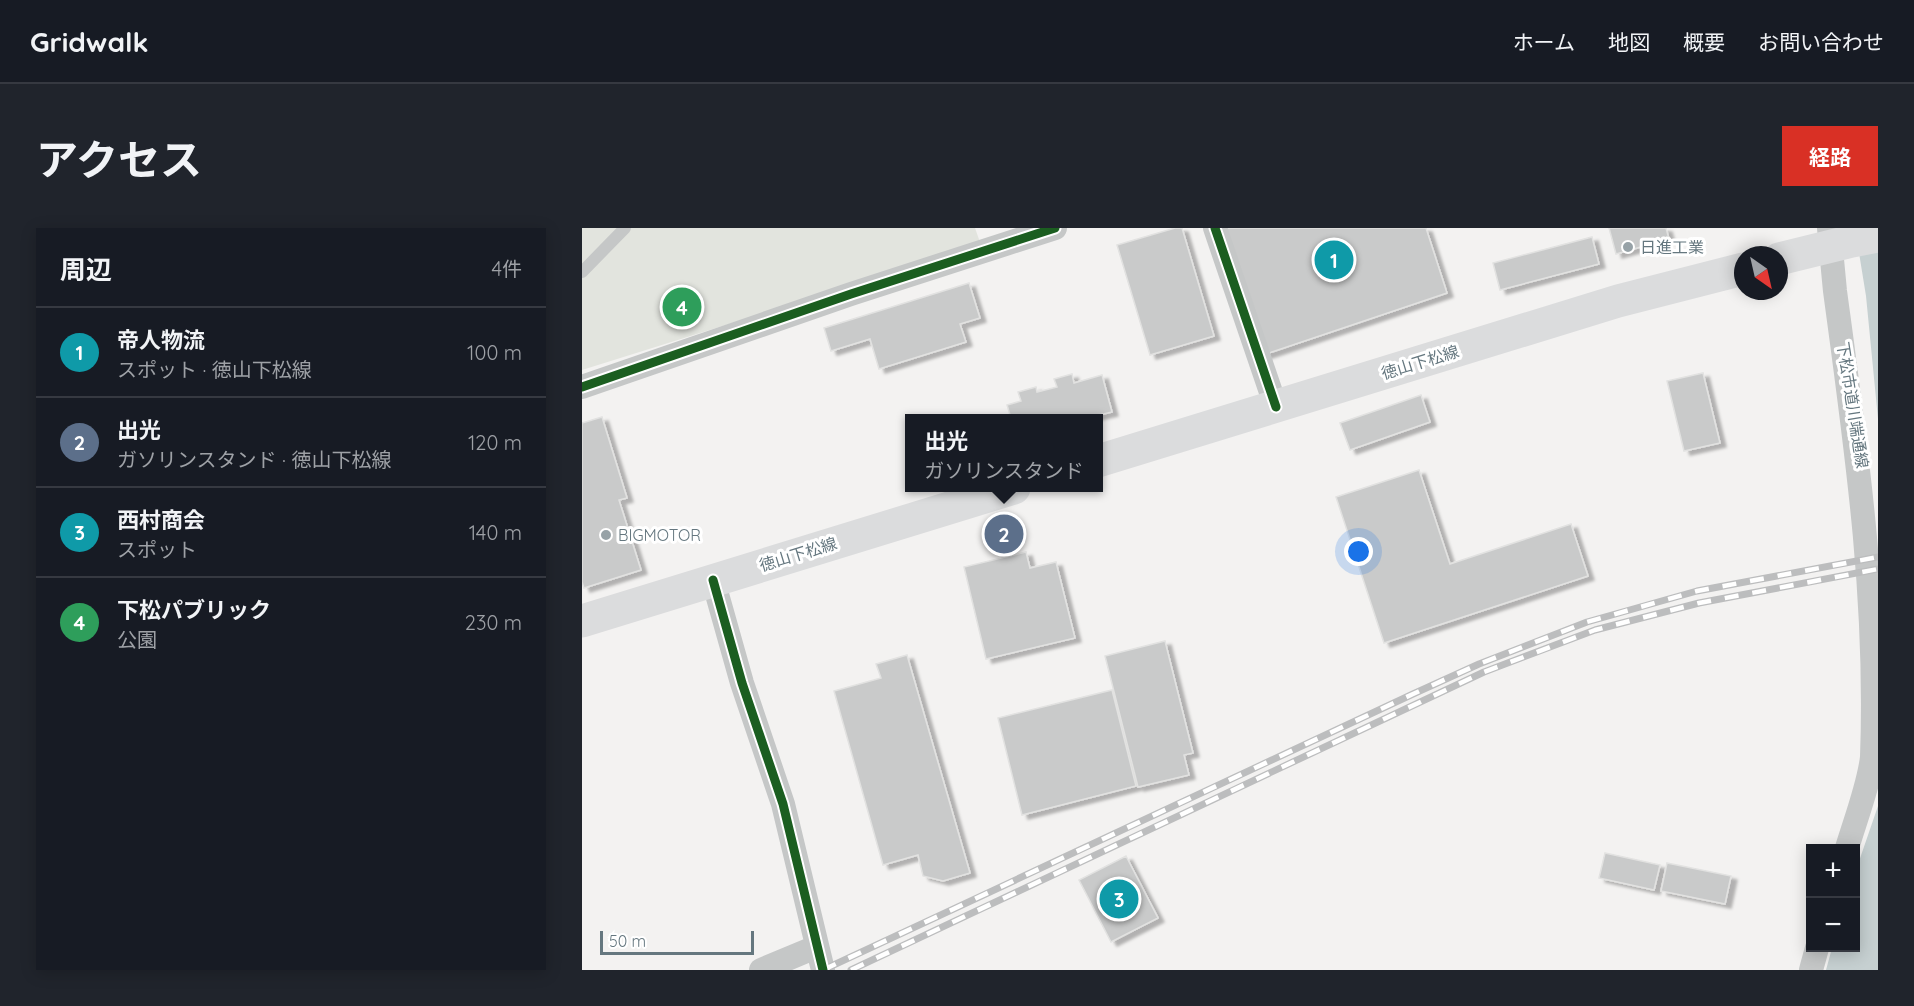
<!DOCTYPE html>
<html lang="ja">
<head>
<meta charset="utf-8">
<style>
	body { margin:0; font-family:Quicksand,"Noto Sans JP",sans-serif; background:#20242c; color:#f1f3f6 }
	.controls { position:absolute; right:18px; bottom:18px; display:grid; overflow:hidden; border-radius:0px; box-shadow:0 3px 15px #0003 }
	.controls button { width:54px; height:54px; display:grid; place-items:center; padding:0; border:0; border-bottom:2px solid #363941; background:#171b24; color:#f1f3f6; font:30px sans-serif }
	.compass { position:absolute; left:1152px; top:18px; width:54px; height:54px; border-radius:50%; background:#171b24; box-shadow:0 3px 15px #0003; rotate:146deg }
	.scale { position:absolute; left:18px; bottom:15px; width:154px; box-sizing:border-box; padding-left:6px; border:3px solid #65777f; border-top:0; font-size:16px; line-height:21px; white-space:nowrap; color:#65777f; -webkit-text-stroke:4px #fff; paint-order:stroke }
	.you { position:absolute; left:777px; top:324px; width:21px; height:21px; margin:-15px; border:4px solid #fff; border-radius:50%; background:#1a73e8; box-shadow:0 0 0 9px #1a73e833 }
	.badge { display:grid; place-items:center; width:39px; height:39px; border-radius:50%; background:#d93025; color:#fff; font-size:20px; font-weight:700 }
	.pin { position:absolute; translate:-50% -50%; border:3px solid #fff; box-shadow:0 2px 6px #0006 }
	.popup { position:absolute; left:323px; top:186px; width:198px; height:78px; box-sizing:border-box; display:grid; place-content:center; border-radius:0px; background:#171b24; filter:drop-shadow(0 2px 4px #0005); font-size:20px; white-space:nowrap; color:#9ea1a6 }
	.popup b { font-size:22px; color:#f1f3f6 }
	.popup::after { content:''; position:absolute; left:50%; top:100%; margin-left:-12px; border:12px solid transparent; border-top-color:#171b24 }
	.list { margin:0; padding:0; list-style:none }
	h2 { display:flex; justify-content:space-between; align-items:center; height:78px; margin:0; padding:0 24px; font-size:26px }
	h2 small { font-size:20px; font-weight:400; color:#9ea1a6 }
	.list li { display:grid; grid-template-columns:39px 1fr auto; gap:18px; align-items:center; box-sizing:border-box; height:90px; padding:0 24px; border-top:2px solid #363941 }
	.list b { display:block; font-size:22px; white-space:nowrap }
	.list p { margin:0; font-size:20px; white-space:nowrap; color:#9ea1a6 }
	.list em { font-size:20px; font-style:normal; color:#9ea1a6 }
	.map { position:relative; flex:none; width:1296px; height:742px; overflow:hidden; border-radius:0px }
	header { display:flex; align-items:center; gap:36px; box-sizing:border-box; height:84px; padding:0 30px; background:#171b24; border-bottom:2px solid #363941 }
	header strong { font-size:28px }
	nav { display:flex; gap:33px; margin-inline-start:auto; font-size:21px }
	.intro { display:flex; align-items:center; justify-content:space-between; box-sizing:border-box; height:144px; padding:0 36px }
	h1 { margin:0; font-size:42px }
	.button { padding:15px 27px; border-radius:0px; background:#d93025; color:#fff; font-size:21px; font-weight:700 }
	main { display:flex; gap:36px; padding:0 36px }
	aside { flex:1; background:#171b24; border-radius:0px; box-shadow:0 3px 15px #0003 }
	.map>svg:first-child { display:block }
	.green { fill:#e2e4de }
	.water { fill:#c6d0d1 }
	.building { fill:#c9caca; stroke:#e2e2e1; stroke-width:1.5; filter:url(#shadow) }
	.lines { fill:none; stroke-linecap:round; stroke-linejoin:round }
	.lane { stroke:#c5c7c7; stroke-width:12 }
	.street { stroke:#c5c7c7; stroke-width:24 }
	.secondary { stroke:#dbdcdd; stroke-width:33 }
	.rail-casing { stroke:#bcbdbe; stroke-width:7 }
	.rail { stroke:#fff; stroke-width:4.5; stroke-dasharray:14; stroke-linecap:butt }
	.cycleway-casing { stroke:#fff; stroke-width:13 }
	.cycleway { stroke:#1b5e20; stroke-width:9 }
	.poi-dot { fill:#97a2a7; stroke:#fff; stroke-width:2 }
	.labels { text-anchor:middle; stroke-width:6; stroke-linejoin:round; paint-order:stroke }
	.poi-label { font-size:16px; fill:#65777f; stroke:#fff; text-anchor:start }
	.street-label { font-size:16px; fill:#65777f; stroke:#fff }
</style>
</head>
<body>
<header>
<strong>Gridwalk</strong>
<nav><a>ホーム</a><a>地図</a><a>概要</a><a>お問い合わせ</a></nav>
</header>
<div class="intro"><h1>アクセス</h1><a class="button">経路</a></div>
<main>
<aside>
<h2>周辺<small>4件</small></h2>
<ul class="list">
<li><span class="badge" style="background:#0f9aa8">1</span><div><b>帝人物流</b><p>スポット · 徳山下松線</p></div><em>100 m</em></li>
<li><span class="badge" style="background:#5c6f8a">2</span><div><b>出光</b><p>ガソリンスタンド · 徳山下松線</p></div><em>120 m</em></li>
<li><span class="badge" style="background:#0f9aa8">3</span><div><b>西村商会</b><p>スポット</p></div><em>140 m</em></li>
<li><span class="badge" style="background:#2e9e5b">4</span><div><b>下松パブリック</b><p>公園</p></div><em>230 m</em></li>
</ul>
</aside>
<div class="map">
<svg width="1296" height="742" viewBox="0 0 1296 742">
	<defs>
		<filter id="shadow"><feDropShadow dx="6" dy="4" stdDeviation="1.5" flood-color="#0004"/></filter>
	</defs>
	<rect width="100%" height="100%" fill="#f3f2f1"/>
	<path class="green" d="M0 0H393L399 17 0 142Z"/>
	<path class="water" d="M1273 0H1296V191L1284 68Z
		M1296 578V742H1244L1250 720H1274V642Z"/>
	<path class="building" d="M593 0H600L632 108 568 127 535 17Z
		M639 0H844L865 65 681 127Z
		M1027 0H1084L1087 11 1034 26Z
		M1010 9 1017 36 918 62 911 35Z
		M387 55 398 90 378 96 384 114 297 141 288 111 249 123 242 100Z
		M1121 145 1138 215 1102 223 1085 153Z
		M490 146 492 155 520 147 530 184 504 190H429L425 177 439 173 436 164 454 159 455 164 475 159 472 151Z
		M839 167 848 194 768 222 758 195Z
		M20 189 45 270 37 272 59 342 2 360 0 354V195Z
		M837 242 868 336 989 296 1006 348 802 415 754 269Z
		M444 324 448 340 474 334 493 410 404 431 382 339Z
		M583 413 611 525 602 527 607 547 556 559 523 428Z
		M325 427 388 645 361 653 341 648 336 627 301 637 252 463 299 450 294 436Z
		M530 462 554 558 440 587 416 490Z
		M1023 625 1078 637 1072 662 1017 650Z
		M544 628 576 690 529 714 497 652Z
		M1085 635 1149 648 1143 676 1079 663Z"/>
	<g class="lines">
		<path class="lane" d="M0 44 43 0"/>
		<path class="street" d="M633 0 694 179
			M1247 0C1249 21 1251 42 1253 63 1274 219 1296 370 1290 529 1287 557 1273 593 1265 620
			M0 159 269 66 473 0
			M131 352 160 455 201 576 241 742
			M179 742 234 719
			M1229 742 1235 720"/>
		<path class="secondary" d="M1197 31 1270 13 1296 8
			M516 233 1036 73 1161 41
			M0 393 432 260"/>
		<g class="rail-casing">
			<path id="rail" d="M241 742 831 466 897 436 1005 394 1115 363 1296 329
				M269 742 902 444 1013 402 1117 375 1296 341"/>
		</g>
		<use href="#rail" class="rail"/>
		<g class="cycleway-casing">
			<path id="cycleway" d="M633 0 694 179
				M0 159 269 66 473 0
				M131 352 160 455 201 576 241 742"/>
		</g>
		<use href="#cycleway" class="cycleway"/>
	</g>
	<g class="poi-dot">
		<circle cx="1046" cy="19" r="6"/>
		<circle cx="24" cy="307" r="6"/>
	</g>
	<g class="labels">
		<g class="poi-label">
			<text x="1058" y="25">日進工業</text>
			<text x="36" y="313">BIGMOTOR</text>
		</g>
		<g class="street-label">
			<text transform="translate(838 134) rotate(-17)" y="6">徳山下松線</text>
			<text transform="translate(1271 177) rotate(81)" y="6">下松市道川端通線</text>
			<text transform="translate(216 326) rotate(-17)" y="6">徳山下松線</text>
		</g>
	</g>
</svg>
<div class="controls">
<button>+</button>
<button>−</button>
</div>
<svg class="compass" viewBox="-18 -18 36 36"><path d="M0-13l5 13h-10z" fill="#e53935"/><path d="M0 13l5-13h-10z" fill="#9ea1a6"/></svg>
<div class="scale">50 m</div>
<div class="you"></div>
<div class="pin badge" style="left:752px;top:32px;background:#0f9aa8">1</div>
<div class="pin badge" style="left:422px;top:306px;background:#5c6f8a">2</div>
<div class="popup"><b>出光</b>ガソリンスタンド</div>
<div class="pin badge" style="left:537px;top:671px;background:#0f9aa8">3</div>
<div class="pin badge" style="left:100px;top:79px;background:#2e9e5b">4</div>
</div>
</main>
</body>
</html>
